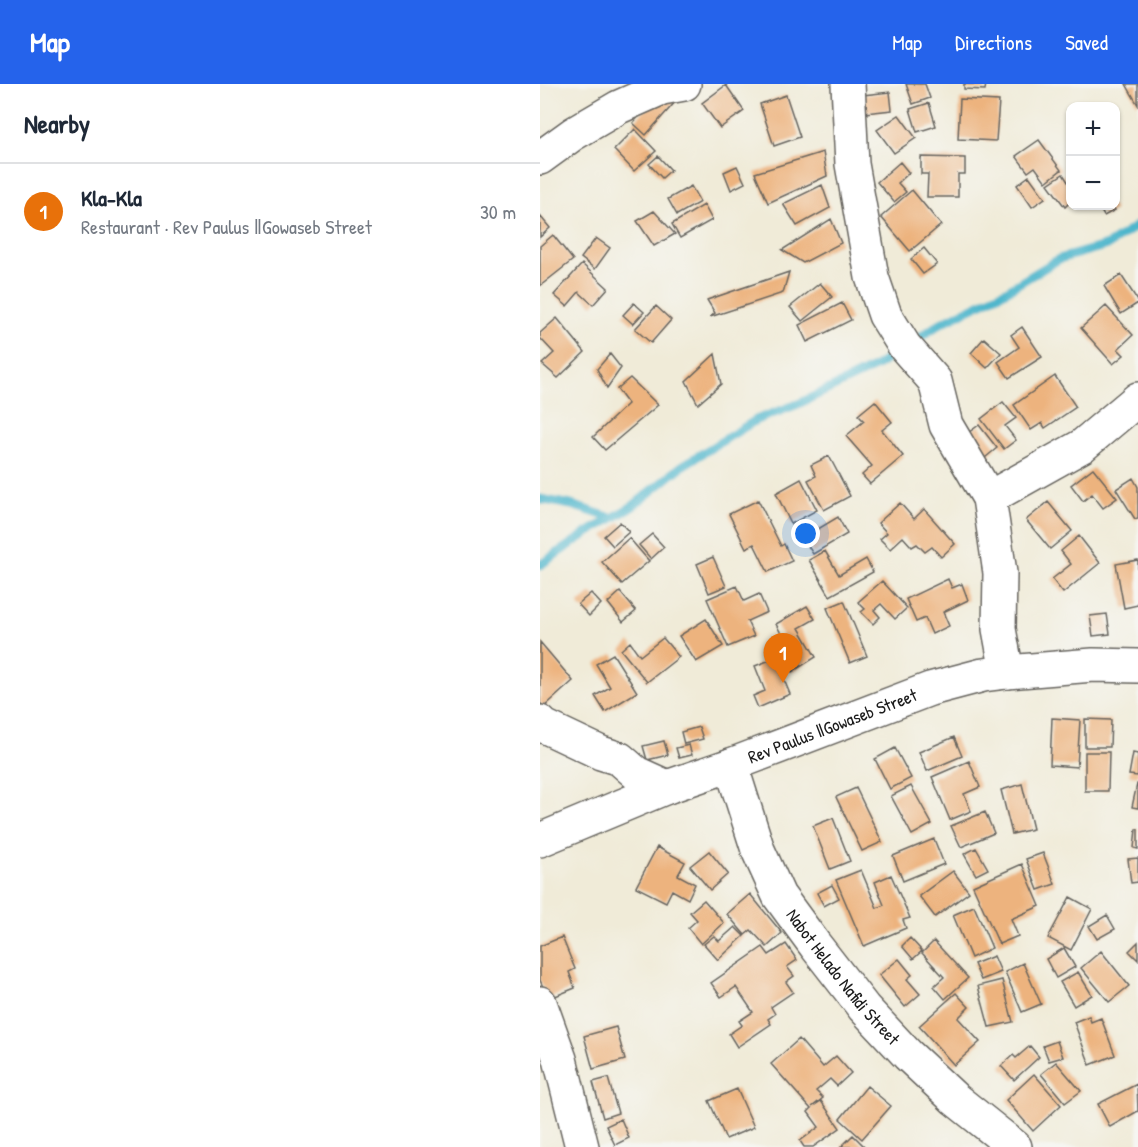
<!DOCTYPE html>
<html lang="en">
<head>
<meta charset="utf-8">
<style>
	body { margin:0; font-family:"Patrick Hand",sans-serif; background:#f2f2f3; color:#1f2937 }
	.controls { position:absolute; right:18px; top:18px; display:grid; overflow:hidden; border-radius:12px; box-shadow:0 2px 4px #0004 }
	.controls button { width:54px; height:54px; display:grid; place-items:center; padding:0; border:0; border-bottom:2px solid #e0e1e3; background:#fff; color:#1f2937; font:30px sans-serif }
	.you { position:absolute; left:266px; top:450px; width:21px; height:21px; margin:-15px; border:4px solid #fff; border-radius:50%; background:#1a73e8; box-shadow:0 0 0 9px #1a73e833 }
	.badge { display:grid; place-items:center; width:39px; height:39px; border-radius:50%; background:#2563eb; color:#fff; font-size:20px; font-weight:700 }
	.pin { position:absolute; translate:-50% -50px; filter:drop-shadow(0 2px 3px #0008) }
	.pin::after { content:''; position:absolute; top:32px; width:21px; height:18px; background:inherit; clip-path:polygon(0 0,100% 0,50% 100%) }
	.list { margin:0; padding:0; list-style:none }
	h2 { display:flex; justify-content:space-between; align-items:center; height:78px; margin:0; padding:0 24px; font-size:26px }
	h2 small { font-size:20px; font-weight:400; color:#747a83 }
	.list li { display:grid; grid-template-columns:39px 1fr auto; gap:18px; align-items:center; box-sizing:border-box; height:96px; padding:0 24px; border-top:2px solid #e0e1e3 }
	.list b { display:block; font-size:22px; white-space:nowrap }
	.list p { margin:0; font-size:20px; white-space:nowrap; color:#747a83 }
	.list em { font-size:20px; font-style:normal; color:#747a83 }
	.map { position:relative; flex:none; width:598px; height:1063px; overflow:hidden }
	header { display:flex; align-items:center; gap:36px; box-sizing:border-box; height:84px; padding:0 30px; background:#2563eb; color:#fff }
	header strong { font-size:28px }
	nav { display:flex; gap:33px; margin-inline-start:auto; font-size:21px }
	main { display:flex }
	aside { flex:1; background:#fff }
	.map>svg:first-child { display:block }
	.lines { fill:none; stroke-linecap:round; stroke-linejoin:round }
	.stream { stroke:#4eb6cc; stroke-width:9 }
	.building { fill:#edb37e }
	.minor-casing { stroke:#66645e; stroke-width:36 }
	.minor { stroke:#fff; stroke-width:33 }
	.labels { text-anchor:middle; stroke-width:4.5; stroke-linejoin:round; paint-order:stroke }
	.street-label { font-size:18px; fill:#1c1c1c; stroke:#f6f6f2 }
</style>
</head>
<body>
<header>
<strong>Map</strong>
<nav><a>Map</a><a>Directions</a><a>Saved</a></nav>
</header>
<main>
<aside>
<h2>Nearby<small></small></h2>
<ul class="list">
<li><span class="badge" style="background:#e8710a">1</span><div><b>Kla-Kla</b><p>Restaurant · Rev Paulus ǁGowaseb Street</p></div><em>30 m</em></li>
</ul>
</aside>
<div class="map">
<svg width="598" height="1063" viewBox="0 0 598 1063">
	<rect width="100%" height="100%" fill="#f6f6f2"/>
	<filter id="ink" filterUnits="userSpaceOnUse"><feTurbulence type="fractalNoise" baseFrequency=".0167" numOctaves="2"/><feDisplacementMap in="SourceGraphic" scale="12" xChannelSelector="R" yChannelSelector="G"/><feConvolveMatrix kernelMatrix="1 2 1 2 8 2 1 2 1" color-interpolation-filters="sRGB"/></filter>
	<filter id="wash" filterUnits="userSpaceOnUse"><feTurbulence type="fractalNoise" baseFrequency=".008" numOctaves="4" result="noise"/><feDisplacementMap in="SourceGraphic" scale="24" xChannelSelector="R" yChannelSelector="G"/><feGaussianBlur stdDeviation="1.35" result="paint"/><feColorMatrix in="noise" values="0 0 0 0 0 0 0 0 0 0 0 0 0 0 0 0 0 1.4 0 .05"/><feComposite in="paint" operator="in"/></filter>
	<g filter="url(#wash)">
		<rect width="100%" height="100%" fill="#f0ebd8"/>
		<g class="lines">
			<path class="stream" d="M0 415 31 421 72 434
				M0 481 47 449 93 422 142 382 216 336 258 320 337 282 401 239 466 207 519 175 568 161 598 141"/>
		</g>
		<g id="blocks">
			<path class="building" d="M366 0H385L390 14 373 20Z
				M424 0H446L445 6 424 5Z
				M586 0H598V21Z
				M186 1 204 27 180 44 162 19Z
				M124 5 137 16 106 51 93 39Z
				M350 8 352 26 325 29 323 11Z
				M246 11 260 53 234 62 220 20Z
				M420 15 459 17 456 57 418 55Z
				M389 19 396 42 377 48 370 25Z
				M359 31 376 54 354 69 337 46Z
				M95 45 116 67 94 87 74 66Z
				M499 56 521 86 506 98 495 83 488 88 476 72Z
				M283 68 287 92 228 119 215 89Z
				M118 72 131 86 122 94 109 80Z
				M381 73 425 74V90H418V113H387L388 90H381Z
				M360 78 369 89 358 99 366 108 354 118 337 98Z
				M197 82 205 99 191 106 184 88Z
				M523 90 530 101V118L525 123 508 100Z
				M489 92 505 114 492 123 477 101Z
				M282 101 290 124 257 142 243 120Z
				M151 102 160 118 137 131 128 115Z
				M372 106 401 141 370 167 341 133Z
				M164 121 172 136 140 154 132 140Z
				M558 122H572L575 126 564 132Z
				M114 127 135 150 114 162 97 137Z
				M0 132 10 144 0 153Z
				M291 135 301 159 263 179 242 166Z
				M13 151 33 176 0 202V162Z
				M56 154 70 164 55 185 41 174Z
				M384 164 397 180 383 190 371 175Z
				M42 180 68 204 53 221 39 208 27 222 14 211Z
				M249 188 243 209 170 233 175 229 167 216Z
				M581 191 598 217V219L581 230 564 202Z
				M280 199 292 213 262 237 250 223Z
				M94 219 104 228 93 240 83 231Z
				M302 219 311 236 267 258 259 241Z
				M116 222 131 236 111 259 95 245Z
				M566 222 593 251 578 265 584 271 573 280 541 244Z
				M17 234 45 268 18 294 2 280 14 269 0 254V249Z
				M482 243 502 273 469 294 458 278 479 263 471 251Z
				M444 254 461 269 447 284 431 269Z
				M70 270 81 284 67 304 57 285Z
				M175 270 181 300 158 320 146 297Z
				M515 292 536 323 505 344 502 339 491 346 474 321Z
				M90 294 118 321 65 366 53 353 88 320 77 305Z
				M335 317 352 338 342 346 363 372 330 400 322 391 332 382 306 352 324 337 318 331Z
				M463 318 476 334 465 342 476 356 464 365 441 335Z
				M439 341 457 364 440 378 421 354Z
				M289 372 310 412 284 426 268 396 276 392 271 381Z
				M553 384 577 414 563 424 552 410 543 417 531 401Z
				M593 394 598 403V434L595 435 576 405Z
				M261 395 277 426 251 440 236 409Z
				M218 416 241 462 244 460 252 477 228 488 214 460 206 464 189 430Z
				M508 418 532 447 510 465 486 436Z
				M360 419 374 435 384 425 415 460 401 473 392 463 385 468 377 460 372 463 363 453 350 465 340 455 347 449 338 439Z
				M298 433 307 450 273 470 263 454Z
				M80 438 89 448 73 462 64 452Z
				M112 450 124 463 111 475 99 461Z
				M539 452 560 479 523 509 512 495 531 480 521 467Z
				M89 454 109 477 82 500 62 478Z
				M285 467 299 491 326 475 333 488 290 512 269 476Z
				M173 473 186 502 169 509 157 480Z
				M598 476V521L584 524 576 480Z
				M408 495 412 504 422 500 428 516 403 528 409 542 392 550 385 534 376 538 366 515Z
				M342 497 367 524 355 535 341 520 334 526 340 533 333 540 321 528 325 525 318 518Z
				M197 502 204 517 219 510 227 528 207 537 214 552 188 563 167 515Z
				M80 508 96 527 83 538 68 519Z
				M51 509 61 520 49 532 38 520Z
				M304 517 327 572 310 579 287 524Z
				M267 522 275 535 259 544 276 573 252 588 236 562 245 557 236 540Z
				M567 530 570 550 553 552 550 532Z
				M166 535 183 562 156 578 139 552Z
				M123 554 139 573 107 598 81 566 90 558 100 572Z
				M0 558 33 597 4 623 0 619Z
				M73 570 97 608 65 628 55 612 70 603 56 580Z
				M235 574 250 610 218 624 213 612 225 607 215 582Z
				M512 634 540 636 537 683 510 681Z
				M545 635 571 636 570 663H545Z
				M159 643 163 655 144 660 141 648Z
				M414 653 422 672 387 687 379 668Z
				M124 657 128 671 107 676 103 662Z
				M149 661 152 671 139 674 136 664Z
				M355 664 371 694 350 705 335 675Z
				M545 668H569L568 707H545Z
				M593 669 598 670V692L589 691Z
				M429 677 440 703 424 710 431 727 410 736 392 693Z
				M482 700 493 745 472 750 461 706Z
				M597 700H598V724L592 723Z
				M371 702 392 740 372 751 351 712Z
				M316 704 342 758 322 767 296 713Z
				M445 728 454 749 421 763 411 742Z
				M293 734 310 777 290 785 273 742Z
				M596 745H598V765L594 764Z
				M394 755 404 780 363 797 353 772Z
				M117 763 145 778 138 791 155 800 148 815 132 806 126 818 96 803Z
				M436 764 448 785 436 791 424 770Z
				M169 767 188 790 170 806 150 782Z
				M503 769 515 800 498 806 486 775Z
				M598 774V798L591 799 588 775Z
				M482 780 500 822 471 835 478 852 459 860 433 802Z
				M321 786 337 824 344 821 335 798 351 791 370 834 363 836 366 844 324 862 296 796Z
				M413 787 429 808 395 833 379 812Z
				M292 801 299 814 284 822 277 809Z
				M210 810 242 849 227 863 211 846 205 851 187 830Z
				M530 813 552 825 531 866 508 854Z
				M164 816 184 839 161 860 148 844 157 836 150 828Z
				M434 822 452 864 431 874 413 831Z
				M567 831 575 845 557 855 549 842Z
				M195 843 204 852 178 876 164 860 174 852 179 857Z
				M22 853 35 885 29 888 35 904 8 915 0 896V862Z
				M370 854 382 867 373 875 362 862Z
				M394 857 428 894 405 915 394 902 404 893 382 869Z
				M598 858V876L589 867Z
				M246 860 257 876 247 883 254 892 246 898 253 908 231 923 235 930 228 935 231 940 197 963 189 950 202 941 199 937 213 928 196 903 181 913 171 899 223 863 229 871Z
				M524 864 535 883 516 894 506 875Z
				M561 867 589 902 569 918 541 884Z
				M454 872 461 888 441 896 434 880Z
				M359 875 372 891 367 895 380 910 365 923 339 891Z
				M483 879 501 920 482 928 465 888Z
				M538 888 552 911 534 922 520 898Z
				M462 896 473 938 449 943 438 902Z
				M416 909 429 923 418 934 440 958 414 981 379 942Z
				M549 932 551 938 561 934 575 971 550 981 534 938Z
				M76 943 85 976 53 985 44 952Z
				M259 955 283 983 296 972 311 989 297 1002 290 995 276 1007 283 1014 272 1023 281 1017 300 1044 273 1063H264L260 1057 279 1043 268 1028 271 1025 231 980Z
				M517 957 523 973 509 977 503 962Z
				M490 962 499 973 474 996 461 982 473 971 476 974Z
				M516 978 541 1007 525 1019 501 990Z
				M494 990 521 1021 493 1047 466 1016Z
				M68 994 78 1029 63 1034 53 998Z
				M597 1000 598 1027 570 1043 558 1020Z
				M327 1002 351 1022 322 1055 300 1035Z
				M197 1005 214 1043 186 1055 169 1017Z
				M81 1035 89 1054 75 1061 66 1042Z
				M313 1051 325 1063H301Z"/>
		</g>
	</g>
	<g filter="url(#ink)">
		<use href="#blocks" fill-opacity="0" stroke="#66645e" stroke-width="1.5"/>
		<g class="lines">
			<g class="minor-casing">
				<g id="minor">
					<path d="M308 0 312 80 332 193 345 231 365 263 395 297 406 341 449 414 460 489 459 545 467 588"/>
					<path d="M0 74 33 50 79 23 122 4 144 0"/>
					<path d="M449 414 542 362 598 315"/>
					<path d="M0 638 4 642 61 669 80 675 96 689 127 703"/>
					<path id="s1" d="M191 681 218 766 239 812 275 861 324 924 368 971 415 1015 475 1063"/>
					<path id="s2" d="M0 756 127 703 191 681 390 605 443 591 467 588 553 581 598 582"/>
					<path d="M0 919 20 975 42 1063"/>
				</g>
			</g>
			<use href="#minor" class="minor"/>
		</g>
	</g>
	<g class="labels">
		<g class="street-label">
			<text dy="6" stroke="none"><textPath href="#s2" startOffset="314">Rev Paulus ǁGowaseb Street</textPath></text>
			<text dy="6" stroke="none"><textPath href="#s1" startOffset="243">Nabot Helado Nafidi Street</textPath></text>
		</g>
	</g>
</svg>
<div class="controls">
<button>+</button>
<button>−</button>
</div>
<div class="you"></div>
<div class="pin badge" style="left:243px;top:599px;background:#e8710a">1</div>
</div>
</main>
</body>
</html>
